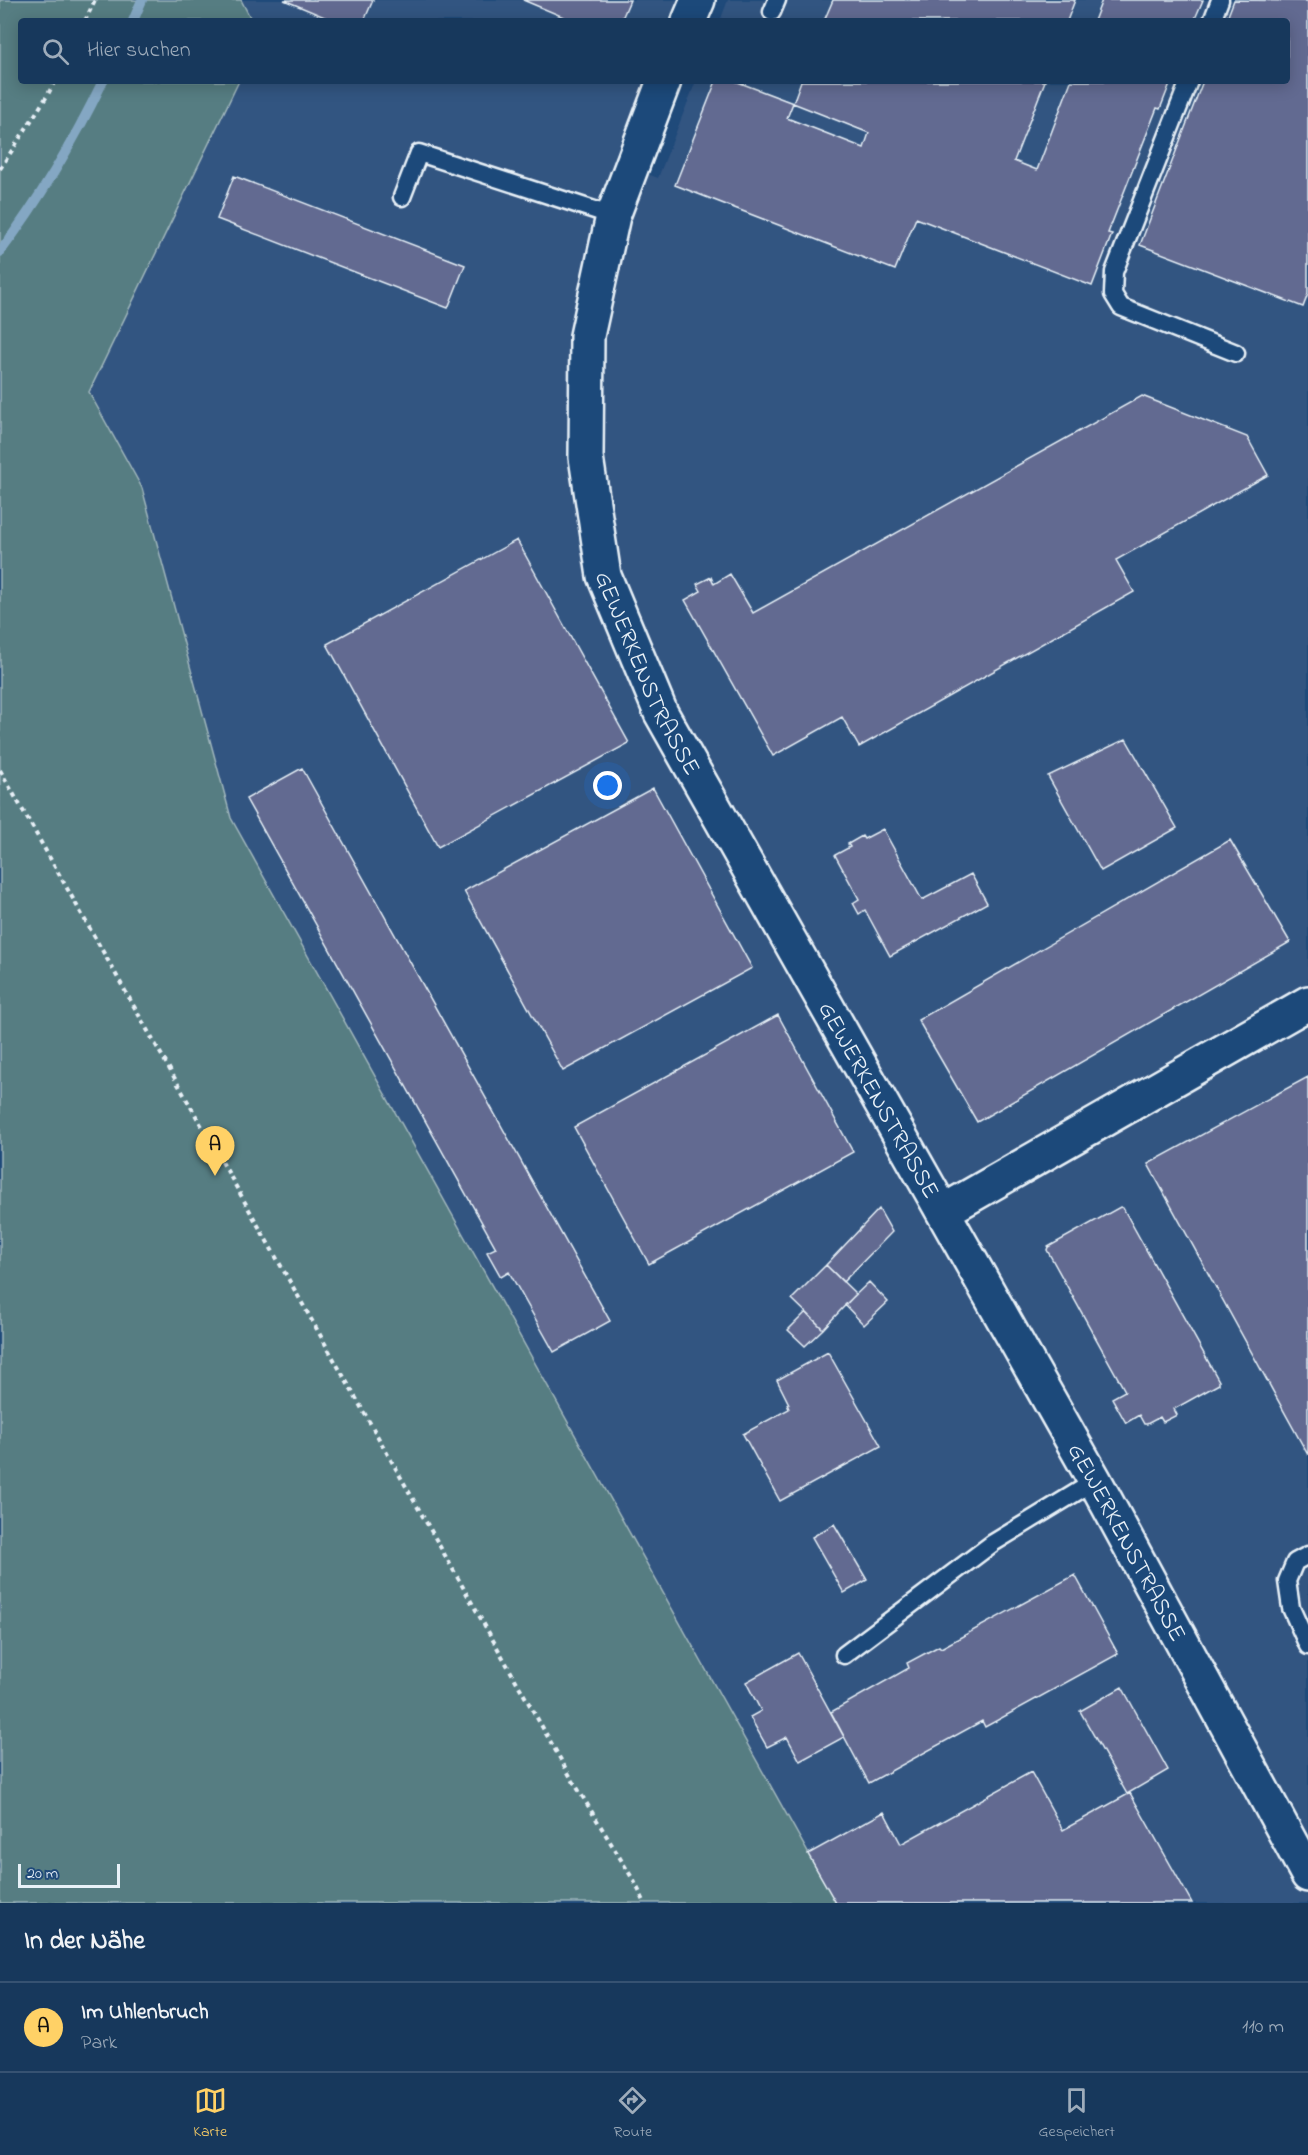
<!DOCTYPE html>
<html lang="de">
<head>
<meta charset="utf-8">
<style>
	body { margin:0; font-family:"Indie Flower",sans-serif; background:#244365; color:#f1f3f6 }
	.scale { position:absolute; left:18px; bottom:15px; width:102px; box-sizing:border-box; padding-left:6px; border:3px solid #e8f1f8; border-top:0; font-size:16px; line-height:21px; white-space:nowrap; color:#e8f1f8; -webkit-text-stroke:4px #1f4a7a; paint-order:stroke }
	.you { position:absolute; left:608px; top:786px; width:21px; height:21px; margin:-15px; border:4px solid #fff; border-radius:50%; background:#1a73e8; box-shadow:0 0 0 9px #1a73e833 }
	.badge { display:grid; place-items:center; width:39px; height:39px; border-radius:50%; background:#ffd166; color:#111; font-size:20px; font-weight:700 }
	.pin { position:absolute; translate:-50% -50px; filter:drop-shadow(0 2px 3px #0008) }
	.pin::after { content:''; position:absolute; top:32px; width:21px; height:18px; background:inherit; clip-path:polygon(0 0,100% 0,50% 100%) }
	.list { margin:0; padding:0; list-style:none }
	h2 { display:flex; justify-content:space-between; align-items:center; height:78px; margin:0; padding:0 24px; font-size:26px }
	h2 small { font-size:20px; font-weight:400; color:#9eacbb }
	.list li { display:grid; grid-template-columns:39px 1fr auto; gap:18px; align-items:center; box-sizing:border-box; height:90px; padding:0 24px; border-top:2px solid #365272 }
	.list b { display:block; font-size:22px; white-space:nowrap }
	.list p { margin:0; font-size:20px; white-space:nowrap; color:#9eacbb }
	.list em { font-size:20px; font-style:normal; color:#9eacbb }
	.icon { flex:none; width:33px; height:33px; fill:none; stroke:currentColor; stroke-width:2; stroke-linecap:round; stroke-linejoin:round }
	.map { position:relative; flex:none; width:1308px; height:1903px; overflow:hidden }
	.search { position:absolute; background:#17385c; box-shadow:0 3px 15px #0003; left:18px; right:18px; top:18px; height:66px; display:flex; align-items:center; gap:15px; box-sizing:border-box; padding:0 21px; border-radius:6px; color:#9eacbb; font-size:22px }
	.sheet { height:168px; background:#17385c }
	nav { display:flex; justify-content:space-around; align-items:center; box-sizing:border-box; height:84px; border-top:2px solid #365272; background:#17385c; font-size:16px; color:#9eacbb }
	nav a { display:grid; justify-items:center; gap:3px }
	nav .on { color:#ffd166 }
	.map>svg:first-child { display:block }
	.built { fill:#335481 }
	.green { fill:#577d82; stroke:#a0b7bd; stroke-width:1.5 }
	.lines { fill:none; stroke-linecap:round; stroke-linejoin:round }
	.stream { stroke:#84a7c3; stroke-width:10 }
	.building { fill:#626b91; stroke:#e8f1f8; stroke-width:1.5; fill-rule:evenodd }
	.service-casing { stroke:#e8f1f8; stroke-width:21 }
	.minor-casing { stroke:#e8f1f8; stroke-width:38 }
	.path { stroke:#e8f1f8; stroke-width:4; stroke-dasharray:4.5 4.5; stroke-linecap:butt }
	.service { stroke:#1f4a7a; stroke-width:16 }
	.minor { stroke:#1f4a7a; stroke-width:33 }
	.labels { text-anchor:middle; stroke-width:6; stroke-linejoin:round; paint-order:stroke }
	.street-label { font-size:24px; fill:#e8f1f8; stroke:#1f4a7a }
</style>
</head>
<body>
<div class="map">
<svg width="1308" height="1903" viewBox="0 0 1308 1903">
	<rect width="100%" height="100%" fill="#1f4a7a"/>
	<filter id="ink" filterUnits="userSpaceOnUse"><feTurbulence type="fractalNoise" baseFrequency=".0167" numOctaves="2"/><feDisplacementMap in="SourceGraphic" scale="12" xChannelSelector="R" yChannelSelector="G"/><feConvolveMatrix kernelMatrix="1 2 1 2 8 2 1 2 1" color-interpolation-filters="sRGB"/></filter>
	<g filter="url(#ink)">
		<path class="built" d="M241 0H677L668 21H252Z
			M728 0H1308V1903H836L231 818 142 488 89 392 239 81H645L613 161 658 178 696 81H1287V21H720Z"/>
		<path class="green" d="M0 0H241L252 21H21V81H239L89 392 142 488 231 818 836 1903H0Z"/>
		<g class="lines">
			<path class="stream" d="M133 21 142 0
				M0 252C40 199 74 141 103 81"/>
		</g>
		<path class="building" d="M284 0H373L364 21H334Z
			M523 0H630L621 21H573Z
			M833 0H1075L1067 21H824Z
			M1102 0H1203L1194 21H1094Z
			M1234 0 1308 1V294L1303 307 1140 245 1203 81H1287V21H1226Z
			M716 81H735L793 103 801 81H1045L1014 161 1037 170 1071 81H1171L1160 109 1157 108 1108 233 1112 234 1092 286 916 218 895 270 675 185ZM793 103 869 133 864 148 787 118Z
			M234 176 465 265 448 308 217 219Z
			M1142 396 1247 437 1268 475 1116 560 1134 592 859 747 842 717 773 756 685 600 701 591 697 584 711 577 714 584 730 574 753 613Z
			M517 540 629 743 438 847 327 644Z
			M1126 739 1177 828 1101 871 1048 776Z
			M302 768 610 1321 554 1352 509 1272 501 1277 487 1252 496 1248 246 799Z
			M653 788 752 968 563 1071 464 891Z
			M883 829 922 900 971 874 987 903 890 956 865 910 859 914 853 903 859 899 835 855 850 847 848 844 862 836 864 839Z
			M1230 840 1290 942 977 1122 918 1020Z
			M778 1015 853 1152 649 1264 574 1127Z
			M1308 1077V1455L1148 1164Z
			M1120 1207 1123 1208 1219 1381V1384L1174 1409 1177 1415 1163 1422 1160 1417 1147 1424H1144L1139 1415 1126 1423 1112 1398 1125 1391 1047 1250 1048 1247Z
			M879 1209 892 1232 843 1282 826 1265Z
			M826 1265 856 1294 823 1329 792 1299Z
			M869 1282 888 1302 864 1325 845 1305Z
			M806 1312 823 1329 805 1346 788 1330Z
			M828 1352 881 1446 780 1501 743 1434 789 1409 787 1404H789L777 1380Z
			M834 1524 867 1580 844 1593 812 1537Z
			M1075 1575 1118 1654 985 1727 982 1721 869 1783 831 1712 909 1668 907 1663 939 1646 941 1648Z
			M798 1653 844 1737 800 1761 787 1737 767 1747 750 1717 761 1711 746 1682Z
			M1122 1687 1168 1770 1127 1794 1080 1711Z
			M1031 1772 1063 1830 1130 1793 1192 1903H836L808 1854 884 1812 901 1844Z"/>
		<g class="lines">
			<g class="service-casing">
				<path id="service" d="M772 12 777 0
					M1212 21 1220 0
					M1189 81 1114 272 1113 294 1121 307 1236 353
					M402 197 419 153 613 216
					M1308 1555 1295 1562 1287 1581 1291 1608 1308 1646
					M844 1655 993 1543 1095 1481"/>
			</g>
			<g class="minor-casing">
				<g id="minor">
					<path d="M689 21 698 0"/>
					<path id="s1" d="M664 81 613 216 587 336 586 457 604 576 661 713 1095 1481 1308 1875"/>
					<path d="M944 1211 1308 1003"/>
				</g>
			</g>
			<path class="path" d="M85 21 95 0
				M0 169 47 96 55 81
				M0 770 570 1776 634 1881 645 1903"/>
			<use href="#service" class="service"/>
			<use href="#minor" class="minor"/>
		</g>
	</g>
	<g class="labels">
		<g class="street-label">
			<text dy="8" stroke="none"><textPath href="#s1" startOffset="615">GEWERKENSTRASSE</textPath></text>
			<text dy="8" stroke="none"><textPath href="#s1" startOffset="1101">GEWERKENSTRASSE</textPath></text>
			<text dy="8" stroke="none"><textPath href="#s1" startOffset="1608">GEWERKENSTRASSE</textPath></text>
		</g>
	</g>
</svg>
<div class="scale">20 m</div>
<div class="you"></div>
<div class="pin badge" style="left:215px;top:1176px">A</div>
<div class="search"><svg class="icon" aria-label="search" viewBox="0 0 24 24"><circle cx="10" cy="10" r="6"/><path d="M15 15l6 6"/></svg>Hier suchen</div>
</div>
<section class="sheet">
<h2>In der Nähe<small></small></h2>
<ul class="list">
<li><span class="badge">A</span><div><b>Im Uhlenbruch</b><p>Park</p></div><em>110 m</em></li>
</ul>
</section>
<nav>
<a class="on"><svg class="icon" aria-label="map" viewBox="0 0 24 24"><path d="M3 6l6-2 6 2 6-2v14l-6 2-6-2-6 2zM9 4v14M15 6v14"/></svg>Karte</a>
<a><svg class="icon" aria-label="directions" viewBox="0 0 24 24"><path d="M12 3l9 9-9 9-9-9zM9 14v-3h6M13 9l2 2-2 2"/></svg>Route</a>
<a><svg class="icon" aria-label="saved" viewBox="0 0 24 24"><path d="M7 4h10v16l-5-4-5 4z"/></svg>Gespeichert</a>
</nav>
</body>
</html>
